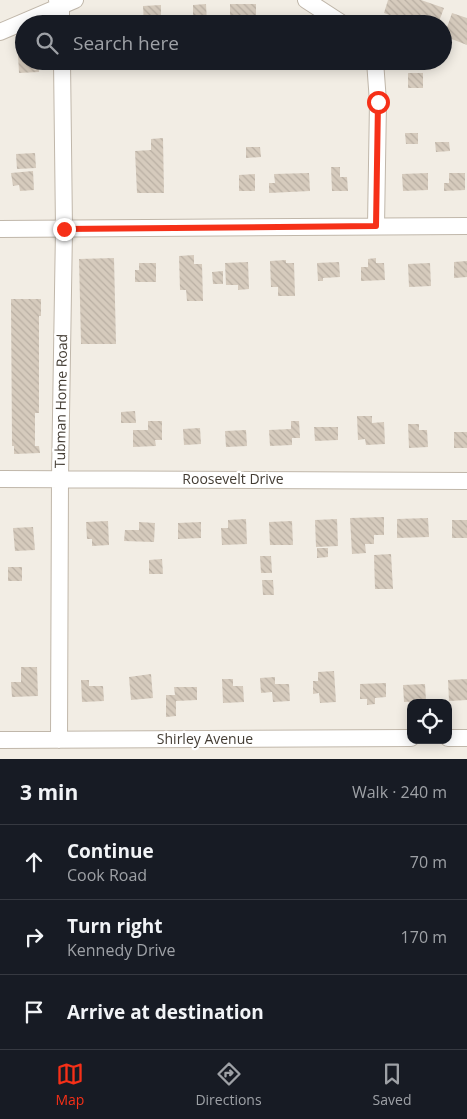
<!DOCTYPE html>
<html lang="en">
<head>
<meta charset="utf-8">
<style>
	body { margin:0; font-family:"Open Sans",sans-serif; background:#242831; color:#f1f3f6 }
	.controls { position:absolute; right:15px; bottom:15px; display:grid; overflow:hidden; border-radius:10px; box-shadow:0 2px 12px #0003 }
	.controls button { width:45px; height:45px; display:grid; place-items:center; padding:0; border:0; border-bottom:1px solid #363941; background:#171b24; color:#f1f3f6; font:25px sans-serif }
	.stop { position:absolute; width:15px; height:15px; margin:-11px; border:4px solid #f63018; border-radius:50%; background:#fff }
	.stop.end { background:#f63018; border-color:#fff; box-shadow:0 1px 5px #0008 }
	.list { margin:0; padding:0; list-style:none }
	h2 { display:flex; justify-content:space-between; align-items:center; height:65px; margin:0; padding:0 20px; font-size:21px }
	h2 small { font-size:16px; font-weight:400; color:#9ea1a6 }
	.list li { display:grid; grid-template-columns:32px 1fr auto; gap:15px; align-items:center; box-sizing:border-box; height:75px; padding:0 20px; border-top:1px solid #363941 }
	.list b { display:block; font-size:19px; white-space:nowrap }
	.list p { margin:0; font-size:16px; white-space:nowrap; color:#9ea1a6 }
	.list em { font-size:16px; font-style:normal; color:#9ea1a6 }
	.icon { flex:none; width:28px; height:28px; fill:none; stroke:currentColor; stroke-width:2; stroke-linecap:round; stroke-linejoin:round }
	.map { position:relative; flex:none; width:467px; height:759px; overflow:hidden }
	.search { position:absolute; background:#171b24; box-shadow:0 2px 12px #0003; left:15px; right:15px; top:15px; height:55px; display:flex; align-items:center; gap:12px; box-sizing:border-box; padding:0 18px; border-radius:28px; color:#9ea1a6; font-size:19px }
	.sheet { height:290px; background:#171b24 }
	nav { display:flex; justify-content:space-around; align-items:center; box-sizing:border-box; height:70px; border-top:1px solid #363941; background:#171b24; font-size:14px; color:#9ea1a6 }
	nav a { display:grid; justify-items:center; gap:2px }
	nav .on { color:#f63018 }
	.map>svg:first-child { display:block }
	.building { fill:url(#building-back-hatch) }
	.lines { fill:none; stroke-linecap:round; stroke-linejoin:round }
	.minor-casing { stroke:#c0b7aa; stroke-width:18 }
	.minor { stroke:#fff; stroke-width:16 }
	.route { stroke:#f63018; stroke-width:6 }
	.labels { text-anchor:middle; stroke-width:4.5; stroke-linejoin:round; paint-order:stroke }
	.street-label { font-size:14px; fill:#443d34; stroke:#fff }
</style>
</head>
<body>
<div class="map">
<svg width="467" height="759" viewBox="0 0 467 759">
	<defs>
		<pattern id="building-back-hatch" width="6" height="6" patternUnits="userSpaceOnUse" patternTransform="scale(1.25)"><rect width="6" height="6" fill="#d6cbbd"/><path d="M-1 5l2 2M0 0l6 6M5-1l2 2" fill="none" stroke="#b9afa3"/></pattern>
	</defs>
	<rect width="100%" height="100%" fill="#f2ede4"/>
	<path class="building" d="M388 0H421L444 8 438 24H413L384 13Z
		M206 4 207 23H193V5Z
		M230 4H256V24H238V20L230 21Z
		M161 5V24H144L143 6Z
		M452 13 467 18V45L444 36Z
		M18 54H24V61H38L39 72 19 73Z
		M408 73H423V88H408Z
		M405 133H418V144H406Z
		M163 138 164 193H137L135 151 151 150V139Z
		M435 142H449L450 151 436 152Z
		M246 147H260L261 157 246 158Z
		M35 153 36 168 17 169 16 154Z
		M331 167H340V177H347L348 191H332Z
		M33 171 34 190 20 191 19 185 13 186 11 173Z
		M309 173 310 191 269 193V183H275L274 174Z
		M428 173V190L403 191 402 174Z
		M449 173H465V190L444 191V183H449Z
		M255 174V191H239V175Z
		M194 255V264H202L203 301H187L186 290H180L179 256Z
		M114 258 116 344H81L79 259Z
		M376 258V263H384L385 280 361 281V267H368V259Z
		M286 260V263H294L295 296H278V287H271L270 261Z
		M467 261V277L454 278V262Z
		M248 262 249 289 238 290V285H226L225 263Z
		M339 262 340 277 323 278V281H318L317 263Z
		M139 263H156V282H135V270H139Z
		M430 263 431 286 409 287 408 264Z
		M223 271V284H213L212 272Z
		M11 299H41V316H39V413H35V446H39L40 453 14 454V446H12Z
		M135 411 136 423H121V412Z
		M357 416H372V423L384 422 385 444 366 445 365 439 358 440Z
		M148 421H162V440H155L156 446 133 447V430H148Z
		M291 421H299L300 438H292V445L270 446 269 430 291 429Z
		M408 424H419V430H427L428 447 409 448Z
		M314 427H338V440L315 441Z
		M200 428 201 444 184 445 183 429Z
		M246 430 247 446 226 447 225 431Z
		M454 432H467V448H454Z
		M384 517V535H374V544H365L366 553 352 554 350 518Z
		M428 518 429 537 397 538V519Z
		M246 519 247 544 222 545 221 528H228V520Z
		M337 519 338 546 316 547 315 520Z
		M452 520H467V538H452Z
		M108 521 109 545 92 546V539H87L86 522Z
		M292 521 293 545H270L269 522Z
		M139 522 155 523 154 542 124 541 125 530H139Z
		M201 522V538L178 539V523Z
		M33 527 35 550 15 551 13 528Z
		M317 548H328V557L317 558Z
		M391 554 393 589H375L374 555Z
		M260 556H271L272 573H261Z
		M162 559 163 574H149V560Z
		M8 567H22V581H8Z
		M262 580H273L274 595H263Z
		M21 667H37L38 696 12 697 11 682H21Z
		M334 671 336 702 320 703 319 693 313 694V681H318V672Z
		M151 674 153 698 131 700 129 677Z
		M275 677V684H289L290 701 273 702 272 692 261 693 260 678Z
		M222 679H233V686H243L244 702 223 703Z
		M467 679V700L449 701 448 680Z
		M81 680H89V686H103L104 701 82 702Z
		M386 683V697L375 698V704L367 705V699H360V684Z
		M425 684 426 701 404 702 403 685Z
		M174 687H197V700L176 701V716L166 717V695H175Z"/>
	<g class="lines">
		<g class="minor-casing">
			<path id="minor" d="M57 0 61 7V24
				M306 0 343 24
				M0 32 75 0
				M375 61 378 102 376 226
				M0 229 467 226
				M0 479 467 481
				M448 738H467
				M0 740 411 738
				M59 740 60 478 64 229 62 61"/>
		</g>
		<use href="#minor" class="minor"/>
	</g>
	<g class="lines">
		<path class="route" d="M64 229 376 226 378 102"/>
	</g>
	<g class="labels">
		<g class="street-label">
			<text transform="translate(61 401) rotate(-89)" y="5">Tubman Home Road</text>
			<text x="233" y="484">Roosevelt Drive</text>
			<text x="205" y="744">Shirley Avenue</text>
		</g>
	</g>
</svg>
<div class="controls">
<button><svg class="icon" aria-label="locate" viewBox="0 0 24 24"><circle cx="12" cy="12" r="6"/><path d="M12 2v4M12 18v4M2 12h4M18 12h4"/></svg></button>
</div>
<div class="stop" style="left:378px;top:102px"></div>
<div class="stop end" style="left:64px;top:229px"></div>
<div class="search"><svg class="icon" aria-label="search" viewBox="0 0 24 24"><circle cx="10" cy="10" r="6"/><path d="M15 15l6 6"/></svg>Search here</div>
</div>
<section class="sheet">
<h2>3 min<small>Walk · 240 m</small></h2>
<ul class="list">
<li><svg class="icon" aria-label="ahead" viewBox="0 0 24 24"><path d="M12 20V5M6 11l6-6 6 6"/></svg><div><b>Continue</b><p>Cook Road</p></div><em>70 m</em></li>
<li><svg class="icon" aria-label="right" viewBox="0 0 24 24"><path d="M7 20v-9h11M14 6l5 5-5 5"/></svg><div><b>Turn right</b><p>Kennedy Drive</p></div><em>170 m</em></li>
<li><svg class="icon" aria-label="arrive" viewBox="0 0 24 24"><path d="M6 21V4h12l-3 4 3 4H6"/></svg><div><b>Arrive at destination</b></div></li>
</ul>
</section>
<nav>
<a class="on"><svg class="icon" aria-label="map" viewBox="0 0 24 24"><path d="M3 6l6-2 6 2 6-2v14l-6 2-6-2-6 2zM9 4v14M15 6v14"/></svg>Map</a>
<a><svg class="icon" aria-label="directions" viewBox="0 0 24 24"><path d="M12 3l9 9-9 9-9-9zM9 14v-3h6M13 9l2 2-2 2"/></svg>Directions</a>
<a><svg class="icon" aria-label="saved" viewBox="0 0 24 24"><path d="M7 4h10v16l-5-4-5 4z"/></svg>Saved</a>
</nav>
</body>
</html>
